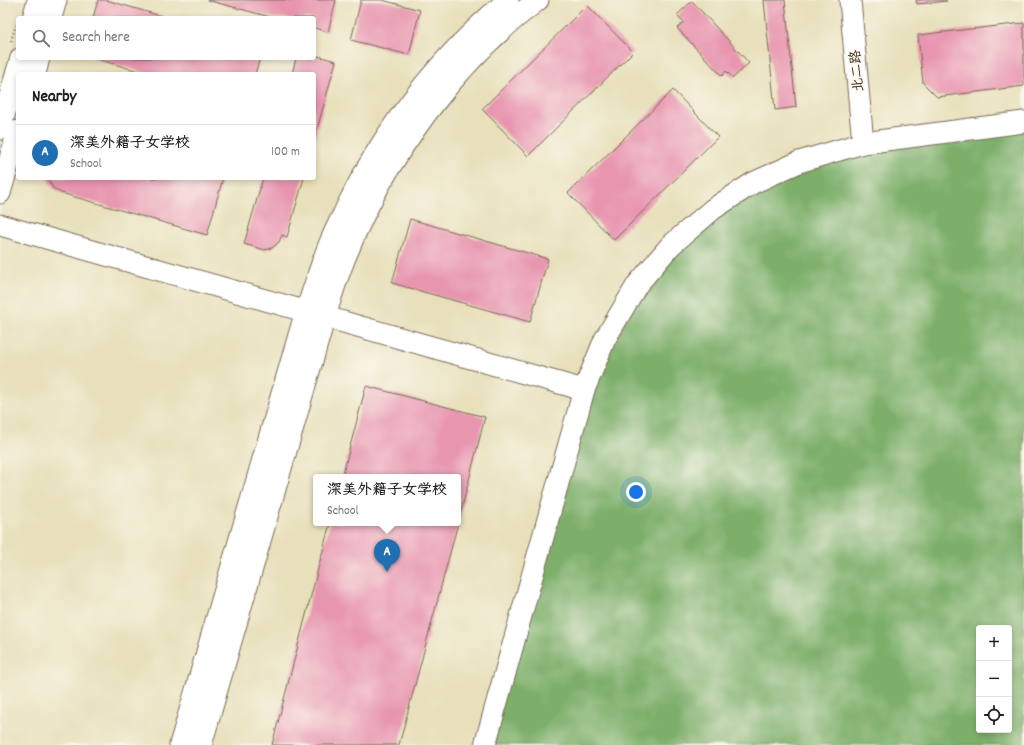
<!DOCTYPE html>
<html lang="en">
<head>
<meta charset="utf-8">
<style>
	body { margin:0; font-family:Dekko,"LXGW WenKai TC",sans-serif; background:#f2f2f2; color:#202124 }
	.controls { position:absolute; right:12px; bottom:12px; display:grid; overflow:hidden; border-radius:4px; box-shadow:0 2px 6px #0003 }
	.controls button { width:36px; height:36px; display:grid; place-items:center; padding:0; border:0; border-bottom:1px solid #e0e0e0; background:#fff; color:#202124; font:20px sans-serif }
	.you { position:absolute; left:636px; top:492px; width:14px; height:14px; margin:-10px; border:3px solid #fff; border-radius:50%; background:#1a73e8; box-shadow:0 0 0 6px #1a73e833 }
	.badge { display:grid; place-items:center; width:26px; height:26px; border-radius:50%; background:#1f6fb2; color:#fff; font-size:13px; font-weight:700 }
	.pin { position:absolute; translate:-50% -33px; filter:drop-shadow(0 1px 2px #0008) }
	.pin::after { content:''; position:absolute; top:21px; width:14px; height:12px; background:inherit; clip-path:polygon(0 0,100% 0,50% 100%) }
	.popup { position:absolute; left:313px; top:474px; width:148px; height:52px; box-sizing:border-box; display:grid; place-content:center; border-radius:4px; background:#fff; filter:drop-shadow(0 1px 3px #0005); font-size:13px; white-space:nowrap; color:#757577 }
	.popup b { font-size:15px; color:#202124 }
	.popup::after { content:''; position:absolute; left:50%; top:100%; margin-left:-8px; border:8px solid transparent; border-top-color:#fff }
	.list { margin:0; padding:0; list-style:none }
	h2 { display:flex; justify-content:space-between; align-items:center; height:52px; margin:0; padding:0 16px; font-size:17px }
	h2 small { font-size:13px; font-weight:400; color:#757577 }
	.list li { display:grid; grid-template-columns:26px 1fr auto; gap:12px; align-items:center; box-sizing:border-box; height:56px; padding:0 16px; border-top:1px solid #e0e0e0 }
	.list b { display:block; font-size:15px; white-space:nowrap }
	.list p { margin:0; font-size:13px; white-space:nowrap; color:#757577 }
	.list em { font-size:13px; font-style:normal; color:#757577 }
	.icon { flex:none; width:22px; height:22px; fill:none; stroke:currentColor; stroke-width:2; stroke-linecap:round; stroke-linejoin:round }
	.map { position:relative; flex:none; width:1024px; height:745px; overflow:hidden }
	.search { position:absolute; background:#fff; box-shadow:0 2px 6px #0003; left:16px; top:16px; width:300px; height:44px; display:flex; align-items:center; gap:10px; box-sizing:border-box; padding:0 14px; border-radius:4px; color:#757577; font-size:15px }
	.panel { position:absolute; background:#fff; box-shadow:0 2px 6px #0003; left:16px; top:72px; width:300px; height:108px; border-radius:4px }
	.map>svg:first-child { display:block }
	.forest { fill:#7daf6a; stroke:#5c6c44; fill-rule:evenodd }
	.building { fill:#e896b0 }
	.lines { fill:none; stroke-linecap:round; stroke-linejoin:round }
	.minor-casing { stroke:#786a55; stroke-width:23 }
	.path { stroke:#786a55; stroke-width:2.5; stroke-dasharray:1 3; stroke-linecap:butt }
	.minor { stroke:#fff; stroke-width:21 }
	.labels { text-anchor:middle; stroke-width:3.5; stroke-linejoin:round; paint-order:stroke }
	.street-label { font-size:14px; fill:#3b2a1e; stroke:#fbf7ec }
</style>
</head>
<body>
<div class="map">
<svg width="1024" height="745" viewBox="0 0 1024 745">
	<rect width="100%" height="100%" fill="#fbf7ec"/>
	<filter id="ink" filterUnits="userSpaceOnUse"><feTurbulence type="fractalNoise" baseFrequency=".025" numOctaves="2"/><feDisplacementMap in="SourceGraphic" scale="8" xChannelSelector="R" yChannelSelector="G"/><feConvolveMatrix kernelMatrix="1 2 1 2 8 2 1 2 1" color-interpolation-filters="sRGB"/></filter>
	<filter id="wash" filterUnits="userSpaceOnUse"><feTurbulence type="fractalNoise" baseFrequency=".012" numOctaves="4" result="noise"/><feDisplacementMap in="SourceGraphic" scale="16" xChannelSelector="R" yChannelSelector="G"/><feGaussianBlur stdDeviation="0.9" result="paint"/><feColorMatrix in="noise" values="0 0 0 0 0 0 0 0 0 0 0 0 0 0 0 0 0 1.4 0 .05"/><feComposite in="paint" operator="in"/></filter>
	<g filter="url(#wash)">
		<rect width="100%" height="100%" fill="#e8e0bb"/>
		<path class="forest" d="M1024 123V745H485L584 390 670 246 799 162ZM979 628H1009V730H979Z"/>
		<g id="blocks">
			<path class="building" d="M98 0H106L168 18H93Z
				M207 0H336L328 32 314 28V18H274Z
				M361 0H382L420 10 409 55 351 40Z
				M764 0H785L796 107 775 110Z
				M916 0H946L947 1 917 4Z
				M692 1 749 63 733 78 726 71 722 76 677 28 684 22 677 15Z
				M587 5 633 52 528 156 482 109Z
				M1024 23V86L937 97 923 83 918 35Z
				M314 55 336 61 314 140V74H292L296 58H314Z
				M93 58H260L255 74H149Z
				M673 90 718 137 614 240 568 193Z
				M47 178H223L207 235 61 193 53 188Z
				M263 178H304L287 237 282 235 279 242 272 248 265 250 244 244Z
				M410 219 548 259 530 322 392 283Z
				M366 386 485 417 459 519 458 477H342Z
				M330 523H458L399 745H272Z"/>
		</g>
	</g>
	<g filter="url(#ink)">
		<use href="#blocks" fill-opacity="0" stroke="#786a55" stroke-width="1"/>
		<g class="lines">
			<g class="minor-casing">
				<path id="minor" d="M850 0 863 143
					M33 18 38 0
					M51 18 56 0
					M35 74 39 58
					M0 129 21 58
					M0 193 18 131
					M0 225 584 390
					M180 745 306 311C314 289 320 267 329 245 333 235 338 225 343 215 382 131 437 60 508 0
					M201 745 325 316C332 295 338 273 347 253 384 159 457 60 538 0
					M485 745 584 390 605 339 637 285 670 246 713 209 753 183 799 162 863 143 1024 122"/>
			</g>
			<path class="path" d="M11 41 16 25"/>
			<use href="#minor" class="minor"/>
		</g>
	</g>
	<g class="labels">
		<g class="street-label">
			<text transform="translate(856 71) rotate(-95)" y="5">北二路</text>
		</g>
	</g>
</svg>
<div class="controls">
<button>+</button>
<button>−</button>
<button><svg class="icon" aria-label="locate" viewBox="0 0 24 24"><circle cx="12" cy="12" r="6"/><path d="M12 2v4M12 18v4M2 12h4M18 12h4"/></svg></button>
</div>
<div class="you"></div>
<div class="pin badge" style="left:387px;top:572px">A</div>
<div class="popup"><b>深美外籍子女学校</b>School</div>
<div class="search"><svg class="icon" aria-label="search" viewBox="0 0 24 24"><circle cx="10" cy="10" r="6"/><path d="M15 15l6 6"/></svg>Search here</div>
<section class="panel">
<h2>Nearby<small></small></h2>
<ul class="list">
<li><span class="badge">A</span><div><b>深美外籍子女学校</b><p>School</p></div><em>100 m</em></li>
</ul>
</section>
</div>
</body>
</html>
